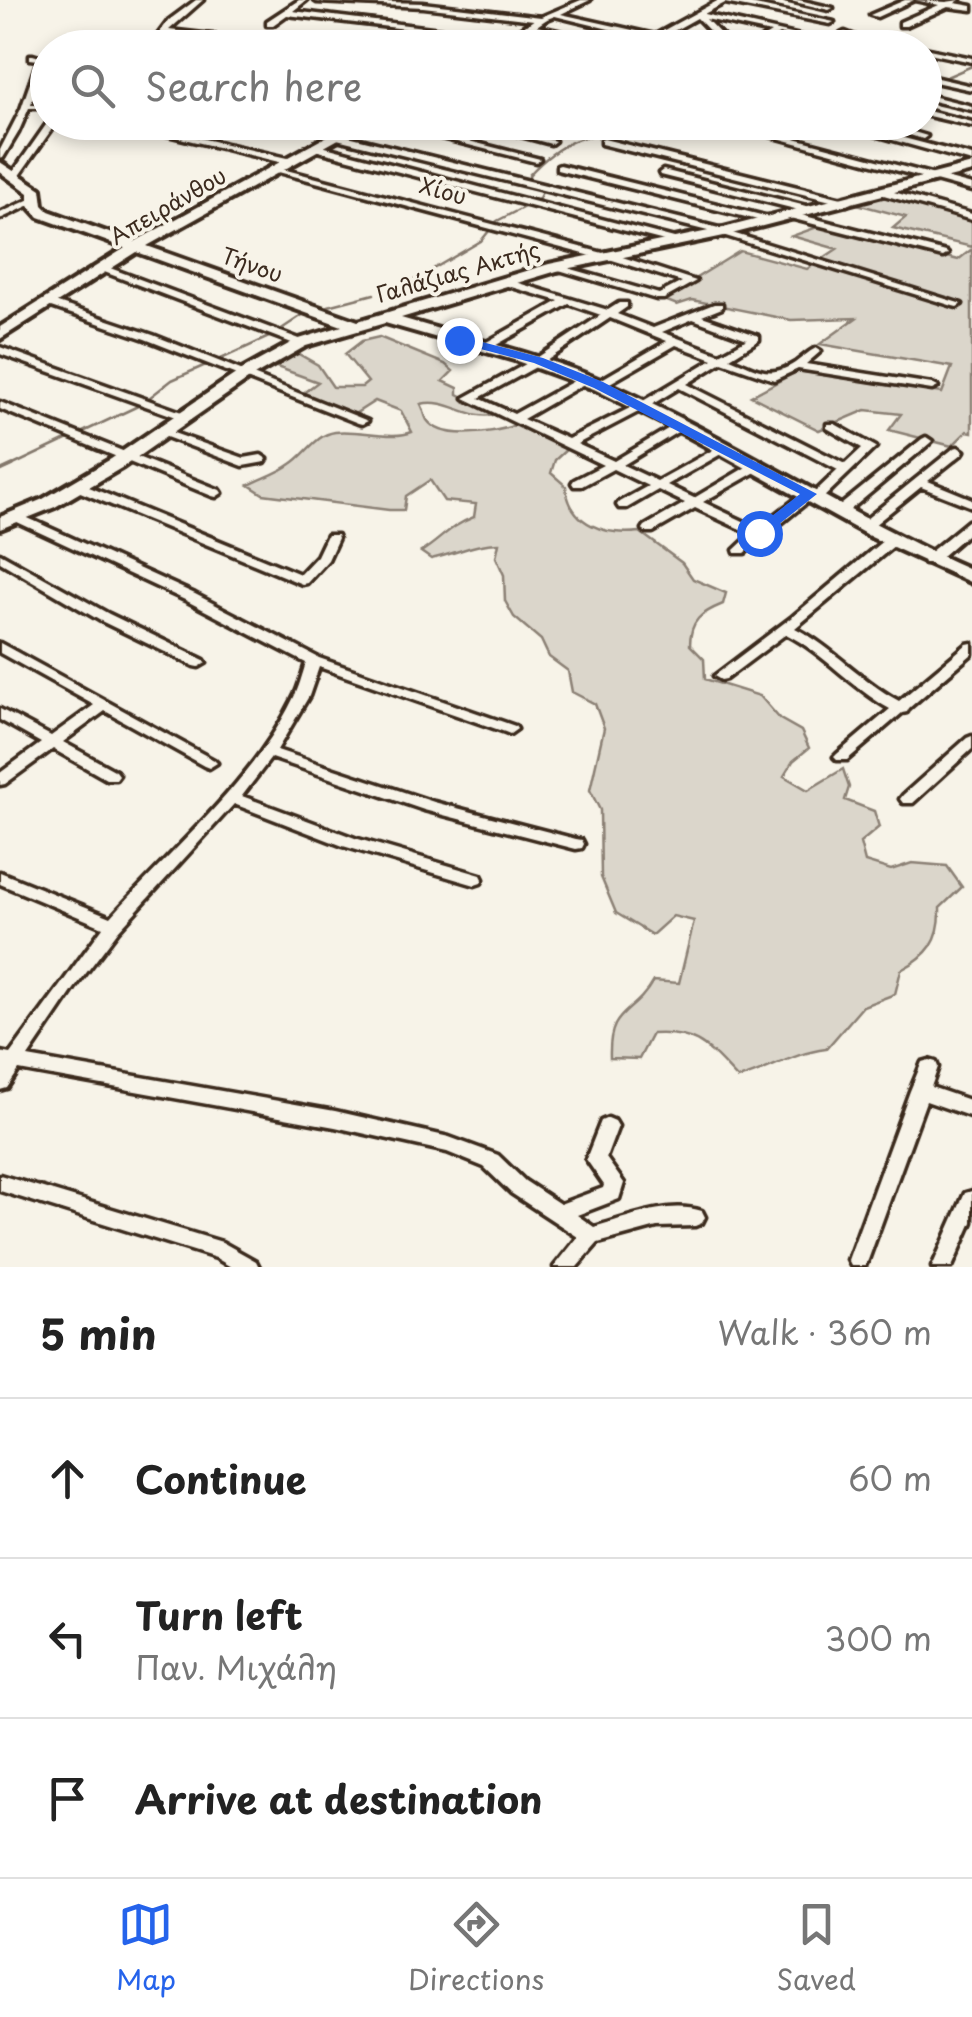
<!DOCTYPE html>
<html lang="en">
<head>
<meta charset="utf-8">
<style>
	body { margin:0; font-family:"Playpen Sans",sans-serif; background:#f6f6f6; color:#222 }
	.stop { position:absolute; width:30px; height:30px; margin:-22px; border:8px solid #2563eb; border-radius:50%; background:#fff }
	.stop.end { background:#2563eb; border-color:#fff; box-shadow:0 2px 10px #0008 }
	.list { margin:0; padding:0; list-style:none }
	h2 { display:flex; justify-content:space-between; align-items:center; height:130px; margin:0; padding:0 40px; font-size:42px }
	h2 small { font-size:32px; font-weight:400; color:#767676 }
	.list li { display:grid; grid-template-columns:65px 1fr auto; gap:30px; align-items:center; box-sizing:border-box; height:160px; padding:0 40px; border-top:2px solid #e0e0e0 }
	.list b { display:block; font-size:38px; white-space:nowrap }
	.list p { margin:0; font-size:32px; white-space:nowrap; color:#767676 }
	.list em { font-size:32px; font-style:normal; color:#767676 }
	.icon { flex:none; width:55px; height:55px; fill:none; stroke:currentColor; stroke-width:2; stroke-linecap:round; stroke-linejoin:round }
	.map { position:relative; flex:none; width:972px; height:1267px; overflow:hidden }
	.search { position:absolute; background:#fff; box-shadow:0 5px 15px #0003; left:30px; right:30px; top:30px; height:110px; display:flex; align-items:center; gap:25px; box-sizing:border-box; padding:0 35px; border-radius:55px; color:#767676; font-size:38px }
	.sheet { height:610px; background:#fff }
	nav { display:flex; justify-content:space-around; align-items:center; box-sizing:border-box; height:140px; border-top:2px solid #e0e0e0; background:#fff; font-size:28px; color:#767676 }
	nav a { display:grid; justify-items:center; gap:5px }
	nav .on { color:#2563eb }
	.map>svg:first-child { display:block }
	.green { fill:#dbd6cb; stroke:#8b8074; stroke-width:2.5 }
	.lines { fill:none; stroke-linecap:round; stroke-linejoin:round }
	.stream-far1 { stroke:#84786c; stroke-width:2.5 }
	.stream { stroke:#84786c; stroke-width:4 }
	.street-casing { stroke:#3b2a1e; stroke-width:7 }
	.secondary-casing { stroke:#3b2a1e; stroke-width:8 }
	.street { fill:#f7f3e8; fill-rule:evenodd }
	.secondary { fill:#f7f3e8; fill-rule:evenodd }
	.route { fill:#2563eb }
	.labels { text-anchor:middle; stroke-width:8; stroke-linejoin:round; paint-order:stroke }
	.far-street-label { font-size:22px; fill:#3b2a1e; stroke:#f7f3e8 }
</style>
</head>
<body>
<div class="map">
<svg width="972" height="1267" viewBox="0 0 972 1267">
	<rect width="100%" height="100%" fill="#f7f3e8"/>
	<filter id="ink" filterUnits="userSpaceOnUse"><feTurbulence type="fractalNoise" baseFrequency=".01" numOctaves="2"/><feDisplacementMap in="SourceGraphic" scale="20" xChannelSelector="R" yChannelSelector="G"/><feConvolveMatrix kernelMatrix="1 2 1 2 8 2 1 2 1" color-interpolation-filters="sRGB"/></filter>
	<g filter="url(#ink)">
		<path class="green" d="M881 195 972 219V247L893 228 906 217 853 203Z
			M820 226 958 260 972 249V432L967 431 952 446 889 430 901 414 866 410 819 430 751 396 798 371 942 393 952 367 820 344 856 318 791 320 692 300 677 305 662 299 740 251 807 269 837 249 792 236Z
			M379 337 445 364 453 371 443 381 458 388V394L496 414C471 422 448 397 421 404 424 409 424 415 427 420 442 442 496 432 516 425L568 448 555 460 551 473 566 486C569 525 606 536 640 532L682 563 693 579 726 593 723 604C701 613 690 620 690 645L704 659 705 679 760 696 780 719 801 731 809 748 793 761 784 776 808 790 843 769 849 787 845 800 874 811 879 827 860 843 865 862 891 870 912 863 947 866 962 887 940 908C941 940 928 956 901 970L895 994 863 1006 826 1049C793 1053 770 1070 738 1079 708 1048 698 1031 652 1034L639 1059 610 1058C608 1007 633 1017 653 981L679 983 694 921 673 916 652 935 616 913 601 877 600 810 590 790 604 728 595 704 572 692 568 671 549 657 541 640 514 617 505 601 504 575 496 557 499 543C475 543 455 554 431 559L421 552C443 538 448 527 474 517L476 504 444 501 430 480 406 496 404 510H389L263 494 249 485C262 478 279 473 291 464 307 454 315 435 335 432 358 429 393 440 412 432L401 411 375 401 353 415 302 394 318 382 271 365 295 352 318 365 333 387H362L368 382 345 354 362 341Z"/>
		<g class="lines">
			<path class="stream-far1" d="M942 79 972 66
				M530 182 529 175C580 120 605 141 669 122
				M382 290 409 283 481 241 497 221 538 200 543 190
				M321 308 374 294
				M221 359 271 336 307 312
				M7 468 140 405 172 380 208 364"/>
			<path class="stream" d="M0 471 13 465"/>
			<g class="street-casing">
				<path id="street" d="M196 0H203L169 30 325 48H295L166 34 155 48H148L169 20Z
					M299 0H307L293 11 440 29 538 48H520L440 33 287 15 273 25H267V21Z
					M314 0 423 3 541 17 581 0H590L561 14 655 35 719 0H732L834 22 830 24 725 3 704 14 853 48H838L779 34 755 48H746L771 33 706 19 734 48H726L697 18 663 37 703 48H688L657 40 644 48H635L650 39 555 16 542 21 423 7 317 2Z
					M786 0H799L833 8 829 10Z
					M905 0H914L877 17 870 15Z
					M915 0 946 2 960 0 955 3 972 6V10L948 7 906 26H900V22L939 5Z
					M532 25 621 46V48H607L529 29V25Z
					M845 32 871 42 872 44 868 48H860L863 44 842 36 841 34Z
					M417 39 458 46 461 48H442L414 43 413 41Z
					M887 39 918 46V48H904L884 43 883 41Z
					M924 48 972 58V62L924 52Z
					M33 55 46 59 31 104H48V108H29L18 133 3 158 0 159V150L21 109 38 60 30 59V55Z
					M933 77 972 86V90L930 81 929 79Z
					M924 94 972 106V110L924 99Z
					M924 110 972 122V126L924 115Z
					M48 122H57L18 177H12L11 175Z
					M378 122H394L540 159 536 162Z
					M469 122H485L555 141 551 144Z
					M559 122H575L590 128 586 131Z
					M719 122H734L972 185V191Z
					M828 122H843L972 156V162Z
					M866 122H881L927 136 923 139Z
					M139 124 287 158 291 161 287 164 139 128Z
					M336 133 727 230 729 232 962 304 957 307 953 306 716 233 333 138V134Z
					M604 139 850 200 852 202 847 205 601 144V140Z
					M314 144 678 239 680 241 672 243 311 149 310 147Z
					M560 165 773 218 775 220 770 223 557 170V166Z
					M271 166 603 253H610L696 281 664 299H656L549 267 554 264 659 294 682 282 606 258H599L271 170Z
					M663 170 814 208 816 210 811 213 660 175 659 173Z
					M883 189 972 214V220L880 194 878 192Z
					M33 198 41 200 0 219V213Z
					M793 213 946 252 948 254 943 257 790 218V214Z
					M102 265 305 341 306 343 301 346 297 345 99 270V266Z
					M505 279 608 310 619 303H627V307L617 314 653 328 714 304H722V308L702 316 759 336V340L730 358C756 368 768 380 795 363 802 358 808 352 816 348L821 351 806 364 932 384 938 387 932 390 798 369 774 380 722 362 687 384 845 464 862 448 827 428V424H835L876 447 820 501 811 499 745 553H735L734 550 751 534 695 508 653 532H645L643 529 645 526 685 503 658 490 627 508H619L617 505 619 502 648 486 613 469 582 486H574L572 483 574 480 603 465 464 398 535 359 601 315 569 304 491 348H483V344L559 301 501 284 500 282ZM610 318 667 341 595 383V387H603L676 345 713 359 638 404 568 439 523 419 589 381V377H581L514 414 479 398 543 363ZM693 319 747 339 720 354 662 332ZM679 388 838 470 815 492 806 491 758 528 703 502 761 469 763 466 761 463H753L694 498 667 485 728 450 730 448 728 446H720L657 481 623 465 684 428V424H676L614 461 577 444 646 408Z
					M49 300 153 335 368 421 362 424 358 423 145 339 45 305 44 303Z
					M0 347 190 415 192 417 190 419H182L0 354Z
					M0 402 220 490 222 493 216 497 212 496 0 409Z
					M165 430 244 458 261 455 267 459 265 462 243 466 161 435 159 433Z
					M926 437 932 441 930 443 844 515H836L834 512 836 509 922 439Z
					M958 447 964 451 962 454 928 481 972 499V507L921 487 868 530H860L858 527 860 524 954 448Z
					M77 482 300 574 317 556 327 535H337L338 538 328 560 307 583 302 584 73 489 71 486Z
					M19 514 195 594 319 658 515 726 517 729 510 734 505 732 319 667 309 696 277 750 434 802 576 839 582 840 584 844 582 848 576 849 424 810 271 758 242 796 355 838 481 875 483 879 481 883 475 885 343 846 234 804 118 931 74 989 28 1057 335 1111 449 1137 498 1155 525 1181 560 1204 603 1188 604 1185 586 1159 601 1121 608 1118 615 1121 618 1126 606 1158 624 1183 619 1199 577 1215 594 1227C627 1218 668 1200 702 1211L705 1217 702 1223 695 1226 657 1227 598 1243 577 1267H554L578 1237 511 1193 484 1167 447 1152 335 1127 19 1070 7 1088 0 1090V1052L10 1054 103 927 0 884V872L111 917C172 849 253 781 293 699 299 688 302 675 306 663L185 600 15 521 13 518Z
					M972 520V530L934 563H924L923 560 924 557 968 521Z
					M890 538 896 542 895 545 795 628C833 647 861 681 899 701L967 644 972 643V654L909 708 907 712 902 713 847 760H837L834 757 837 754 890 709C852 688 825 654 786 634L726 679 721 680 714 676 792 617 885 539Z
					M0 553 109 614 204 660 206 663 199 667 194 666 99 620 0 562Z
					M0 643 214 760 217 763 209 768 204 766 105 711 63 742 116 771 119 775 116 779H106L53 749 5 784 0 785V773L41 743 0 720V709L51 736 94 705 0 653Z
					M972 736V749L913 803H903L900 799 903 795 967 738Z
					M929 1060 936 1062 938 1067 931 1087 972 1101V1117L926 1101 868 1260 865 1266H851L848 1260 910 1091 922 1062Z
					M0 1175 222 1242 256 1261 259 1267H231L216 1258 0 1191Z
					M972 1191V1222L952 1267H932L965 1193Z"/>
			</g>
			<g class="secondary-casing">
				<path id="secondary" d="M538 17 547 19 505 48H492Z
					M353 122H369L147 246 358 321 549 264 723 228 972 164V172L724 236 557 271 401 318C469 339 539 353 605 382 731 438 846 515 972 570V583L871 537 688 436 594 389 514 360 385 323 306 346 252 377 123 467 55 507 0 529V517L43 499 111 459 240 371 296 340 342 326 137 252 0 339V327L125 248 39 217 29 206V193L0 172V162L41 189 43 205 49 211 134 242Z"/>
			</g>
			<use href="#street" class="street"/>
			<use href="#secondary" class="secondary"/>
		</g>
	</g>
	<path class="route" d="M459 336 543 358 603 382 817 494 764 536H754V530L800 494 594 388 534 363 454 342 452 340Z"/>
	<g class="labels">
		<g class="far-street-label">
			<text transform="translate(443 191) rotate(15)" y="8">Χίου</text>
			<text transform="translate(168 206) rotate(-30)" y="8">Απειράνθου</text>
			<text transform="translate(252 265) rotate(19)" y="8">Τήνου</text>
			<text transform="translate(458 272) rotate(-16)" y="8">Γαλάζιας Ακτής</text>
		</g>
	</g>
</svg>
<div class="stop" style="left:759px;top:533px"></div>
<div class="stop end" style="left:459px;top:340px"></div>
<div class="search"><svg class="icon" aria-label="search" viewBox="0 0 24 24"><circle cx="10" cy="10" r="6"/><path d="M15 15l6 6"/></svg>Search here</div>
</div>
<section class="sheet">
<h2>5 min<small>Walk · 360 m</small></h2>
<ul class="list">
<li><svg class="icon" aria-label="ahead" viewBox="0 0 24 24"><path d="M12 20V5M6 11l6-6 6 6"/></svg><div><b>Continue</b></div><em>60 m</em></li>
<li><svg class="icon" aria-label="left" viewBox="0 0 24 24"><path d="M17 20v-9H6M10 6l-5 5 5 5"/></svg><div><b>Turn left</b><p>Παν. Μιχάλη</p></div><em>300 m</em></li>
<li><svg class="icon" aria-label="arrive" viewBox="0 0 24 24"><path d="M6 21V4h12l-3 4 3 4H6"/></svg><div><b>Arrive at destination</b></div></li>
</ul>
</section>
<nav>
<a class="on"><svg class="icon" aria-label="map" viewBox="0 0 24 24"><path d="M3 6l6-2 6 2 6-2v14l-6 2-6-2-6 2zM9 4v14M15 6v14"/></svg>Map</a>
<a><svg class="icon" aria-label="directions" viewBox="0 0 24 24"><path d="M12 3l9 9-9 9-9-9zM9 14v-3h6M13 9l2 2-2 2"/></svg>Directions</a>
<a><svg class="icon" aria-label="saved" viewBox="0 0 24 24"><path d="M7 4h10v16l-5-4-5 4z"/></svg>Saved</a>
</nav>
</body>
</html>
